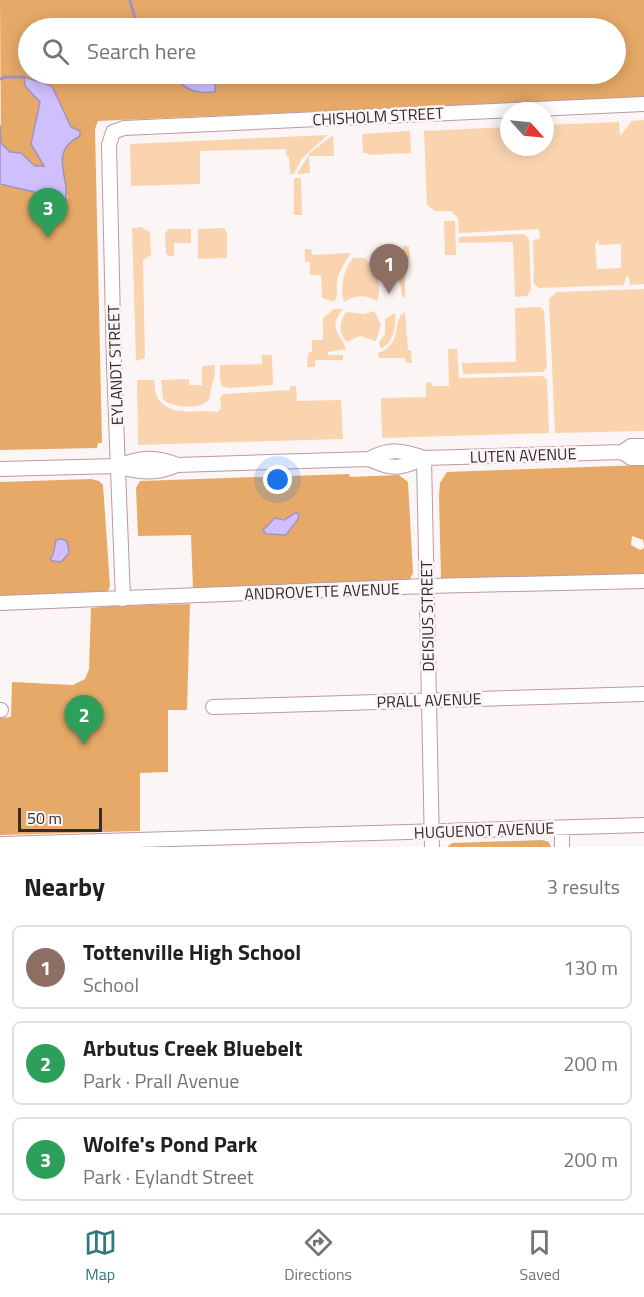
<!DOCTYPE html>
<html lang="en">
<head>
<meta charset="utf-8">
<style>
	body { margin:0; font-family:"Titillium Web",sans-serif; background:#f6f6f6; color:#202124 }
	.compass { position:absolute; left:500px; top:102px; width:54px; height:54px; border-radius:50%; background:#fff; box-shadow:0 3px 15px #0003; rotate:117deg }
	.scale { position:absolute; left:18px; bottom:15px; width:84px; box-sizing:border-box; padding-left:6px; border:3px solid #372a2d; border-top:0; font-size:16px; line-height:21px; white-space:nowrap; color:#372a2d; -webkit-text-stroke:4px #fcf5f6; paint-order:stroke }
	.you { position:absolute; left:278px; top:480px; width:21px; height:21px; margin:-15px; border:4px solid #fff; border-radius:50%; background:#1a73e8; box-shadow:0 0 0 9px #1a73e833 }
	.badge { display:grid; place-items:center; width:39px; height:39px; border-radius:50%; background:#30797c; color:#fff; font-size:20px; font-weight:700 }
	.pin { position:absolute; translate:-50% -50px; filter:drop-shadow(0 2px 3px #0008) }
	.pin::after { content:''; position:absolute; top:32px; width:21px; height:18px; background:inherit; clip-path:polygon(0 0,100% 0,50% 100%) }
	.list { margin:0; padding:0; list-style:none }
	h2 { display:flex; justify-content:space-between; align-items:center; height:78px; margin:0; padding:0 24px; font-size:26px }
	h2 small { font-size:20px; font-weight:400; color:#757577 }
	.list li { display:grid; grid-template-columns:39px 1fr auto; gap:18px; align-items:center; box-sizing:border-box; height:84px; margin:0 12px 12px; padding:0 12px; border:2px solid #e0e0e0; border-radius:9px }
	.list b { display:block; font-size:22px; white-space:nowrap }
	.list p { margin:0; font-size:20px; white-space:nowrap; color:#757577 }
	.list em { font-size:20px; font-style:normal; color:#757577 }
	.icon { flex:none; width:33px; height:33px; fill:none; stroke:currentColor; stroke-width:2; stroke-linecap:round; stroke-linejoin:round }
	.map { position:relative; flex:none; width:644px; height:847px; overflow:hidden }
	.search { position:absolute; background:#fff; box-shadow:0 3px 15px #0003; left:18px; right:18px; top:18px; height:66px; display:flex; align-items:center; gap:15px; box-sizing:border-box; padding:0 21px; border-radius:33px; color:#757577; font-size:22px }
	.sheet { height:366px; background:#fff }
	nav { display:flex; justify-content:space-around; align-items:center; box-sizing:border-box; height:84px; border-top:2px solid #e0e0e0; background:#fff; font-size:16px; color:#757577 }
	nav a { display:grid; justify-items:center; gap:3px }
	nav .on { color:#30797c }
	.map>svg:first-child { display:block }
	.green { fill:#f9d4af; fill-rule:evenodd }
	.forest { fill:#e6a968; fill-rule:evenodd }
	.water { fill:#cfbffd; stroke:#a192bf; stroke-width:1.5 }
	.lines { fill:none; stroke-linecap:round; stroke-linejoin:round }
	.stream { stroke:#a192bf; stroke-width:3 }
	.minor-casing { stroke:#bb9aa2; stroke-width:16 }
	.minor { stroke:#fff; stroke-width:14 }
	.labels { text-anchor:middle; stroke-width:5; stroke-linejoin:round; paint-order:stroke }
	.street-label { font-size:16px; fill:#372a2d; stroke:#fcf5f6 }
</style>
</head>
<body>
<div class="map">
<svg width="644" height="847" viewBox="0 0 644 847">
	<rect width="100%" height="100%" fill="#fcf5f6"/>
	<path class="green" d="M644 120V284L630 285 629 276 626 277 624 285 539 288 534 284 533 240 540 239 539 229 459 233 458 218 451 211H435L427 205 424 131 509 127V147H545V125L619 122 620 136 632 121ZM598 240 599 245 621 244V268L597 269 595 245Z
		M410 131 411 153 368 155V153H363L362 134Z
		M328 135 302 158 294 174H290L289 157 286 155V149L200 151V184L131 186 130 144Z
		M333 135 334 156H309L310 173 297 174 310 153Z
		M294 178H301L302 215H294Z
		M444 221H455L456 255H445Z
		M141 227 150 232 151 255 143 260 145 358 136 361 132 228Z
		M224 228 227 234V258L198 259V229Z
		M168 229H191V243H174V256H169L166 254 165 234Z
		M524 234 529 239 531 290 527 296 515 297 513 242 459 243V237Z
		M403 246H409L410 260H405V298L402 296C401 289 401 282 396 277 389 267 374 266 371 253L403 252Z
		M305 249H311L312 255 351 253C345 262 339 271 337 282 336 290 339 295 334 302L322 298 321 275H310V262H305Z
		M353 258H365C376 270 383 285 377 301 365 294 355 295 344 302 340 286 343 272 353 258Z
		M644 289V431L555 433 549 299 557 292Z
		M540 307 544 311 547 367 543 372 463 374 462 363 516 362 515 308Z
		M334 309H343C327 330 340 331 346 349L328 352V355H343V360H315V367H307L308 353 312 352V340H323V318Z
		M374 311 381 324 376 341 360 336 347 342C338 332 339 323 346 312L364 314Z
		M405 312 408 350H411L412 363H406L405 358H379L378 353C405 344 390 320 405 312Z
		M395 313C396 326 394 342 381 349L379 343 385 334V319Z
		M448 349H457L459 378 542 376 547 379 549 433 382 438 381 398 426 397V383L431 382 432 386H449Z
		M262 355H272L273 385 229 388 222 386 220 381V365L262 364Z
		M215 365C215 374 214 380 211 388 210 391 211 394 210 397 206 411 171 408 163 399L161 380 189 379V385H202V366Z
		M137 380H154C155 384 155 390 156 394 166 419 198 409 218 412L221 408 220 397 224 394 290 390V386H296L297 401 341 400 343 439 138 445Z"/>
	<path class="forest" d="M0 0H644V97L98 121 95 129 102 443H98L97 448 0 450V184L34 192 43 202 68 198C63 173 53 150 80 136V131L71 127 52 86 40 102 31 144 45 166H35L22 153 10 152 1 143ZM172 22 180 28H616V74H202L215 84 177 80 173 74H28V28H167Z
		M644 465V545L643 540 632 536 631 545 640 550 644 548V577L443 582 444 578H441L439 496 440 483 447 472Z
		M349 474 350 477 399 475 408 482 413 573 410 579 193 589 191 535 138 536 136 488 140 481ZM295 513 298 519 291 529 266 534 281 519 289 518Z
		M91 479 99 481 103 485 110 586 108 591 0 597V482Z
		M190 604 187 710H168V772L140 773V831L0 835V718L11 717 12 682 73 685 85 679 89 669 91 608 112 606Z
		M542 840 549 842 551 847H447L452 843Z"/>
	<path class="water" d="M173 74H202L215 84V92C197 94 183 90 173 74Z
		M24 77 52 86 71 127 80 131V136C44 154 76 182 63 208L43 202 34 192 0 184V125L1 143 10 152 21 153 35 166H44L31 144 40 102 25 86Z
		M295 513 299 514 298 519 286 535 266 534 263 530 275 518 284 520Z
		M61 539 67 541 69 553 61 562 52 561 50 558 53 555 56 540Z"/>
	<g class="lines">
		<path class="stream" d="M130 1 138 28
			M0 79 5 77H24"/>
		<g class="minor-casing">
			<path id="minor" d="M622 452 631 458H644
				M424 458 432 847
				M369 459C390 448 402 450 424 458L622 452 631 446H644
				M118 466C138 473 158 474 177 465L369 459C392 470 401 469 424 458
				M0 469 118 466C140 457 156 456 177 465
				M123 599 114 366 109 145 113 132 124 128 644 104
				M0 603 427 586 644 581
				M213 707 644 694
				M0 710H1
				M562 828V847
				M0 844 644 825"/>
		</g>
		<use href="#minor" class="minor"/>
	</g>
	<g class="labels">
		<g class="street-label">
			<text transform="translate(378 116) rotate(-3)" y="6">CHISHOLM STREET</text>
			<text transform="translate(115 365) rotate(-92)" y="6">EYLANDT STREET</text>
			<text transform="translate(523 455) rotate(-2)" y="6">LUTEN AVENUE</text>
			<text transform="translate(322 591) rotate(-2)" y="6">ANDROVETTE AVENUE</text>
			<text transform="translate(427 616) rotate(-91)" y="6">DEISIUS STREET</text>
			<text transform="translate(429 700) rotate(-2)" y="6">PRALL AVENUE</text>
			<text transform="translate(484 830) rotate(-2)" y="6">HUGUENOT AVENUE</text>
		</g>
	</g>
</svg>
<svg class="compass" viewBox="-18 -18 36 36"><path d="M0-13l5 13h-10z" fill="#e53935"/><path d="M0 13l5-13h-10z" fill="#757577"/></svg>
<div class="scale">50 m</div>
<div class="you"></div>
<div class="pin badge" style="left:389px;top:294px;background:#8d6e63">1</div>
<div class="pin badge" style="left:84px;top:745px;background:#2e9e5b">2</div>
<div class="pin badge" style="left:48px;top:238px;background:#2e9e5b">3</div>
<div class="search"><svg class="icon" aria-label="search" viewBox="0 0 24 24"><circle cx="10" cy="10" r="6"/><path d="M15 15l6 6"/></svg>Search here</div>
</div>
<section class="sheet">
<h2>Nearby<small>3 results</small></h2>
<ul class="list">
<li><span class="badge" style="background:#8d6e63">1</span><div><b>Tottenville High School</b><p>School</p></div><em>130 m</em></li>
<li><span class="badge" style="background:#2e9e5b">2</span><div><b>Arbutus Creek Bluebelt</b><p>Park · Prall Avenue</p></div><em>200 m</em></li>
<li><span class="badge" style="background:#2e9e5b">3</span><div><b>Wolfe's Pond Park</b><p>Park · Eylandt Street</p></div><em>200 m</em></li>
</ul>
</section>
<nav>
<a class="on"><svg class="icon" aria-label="map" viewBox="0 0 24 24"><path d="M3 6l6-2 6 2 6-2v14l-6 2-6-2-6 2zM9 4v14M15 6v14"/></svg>Map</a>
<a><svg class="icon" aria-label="directions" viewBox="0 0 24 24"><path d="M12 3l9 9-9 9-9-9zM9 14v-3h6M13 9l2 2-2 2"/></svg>Directions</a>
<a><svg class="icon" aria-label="saved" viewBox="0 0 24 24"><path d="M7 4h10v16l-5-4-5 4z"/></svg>Saved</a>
</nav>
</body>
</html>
